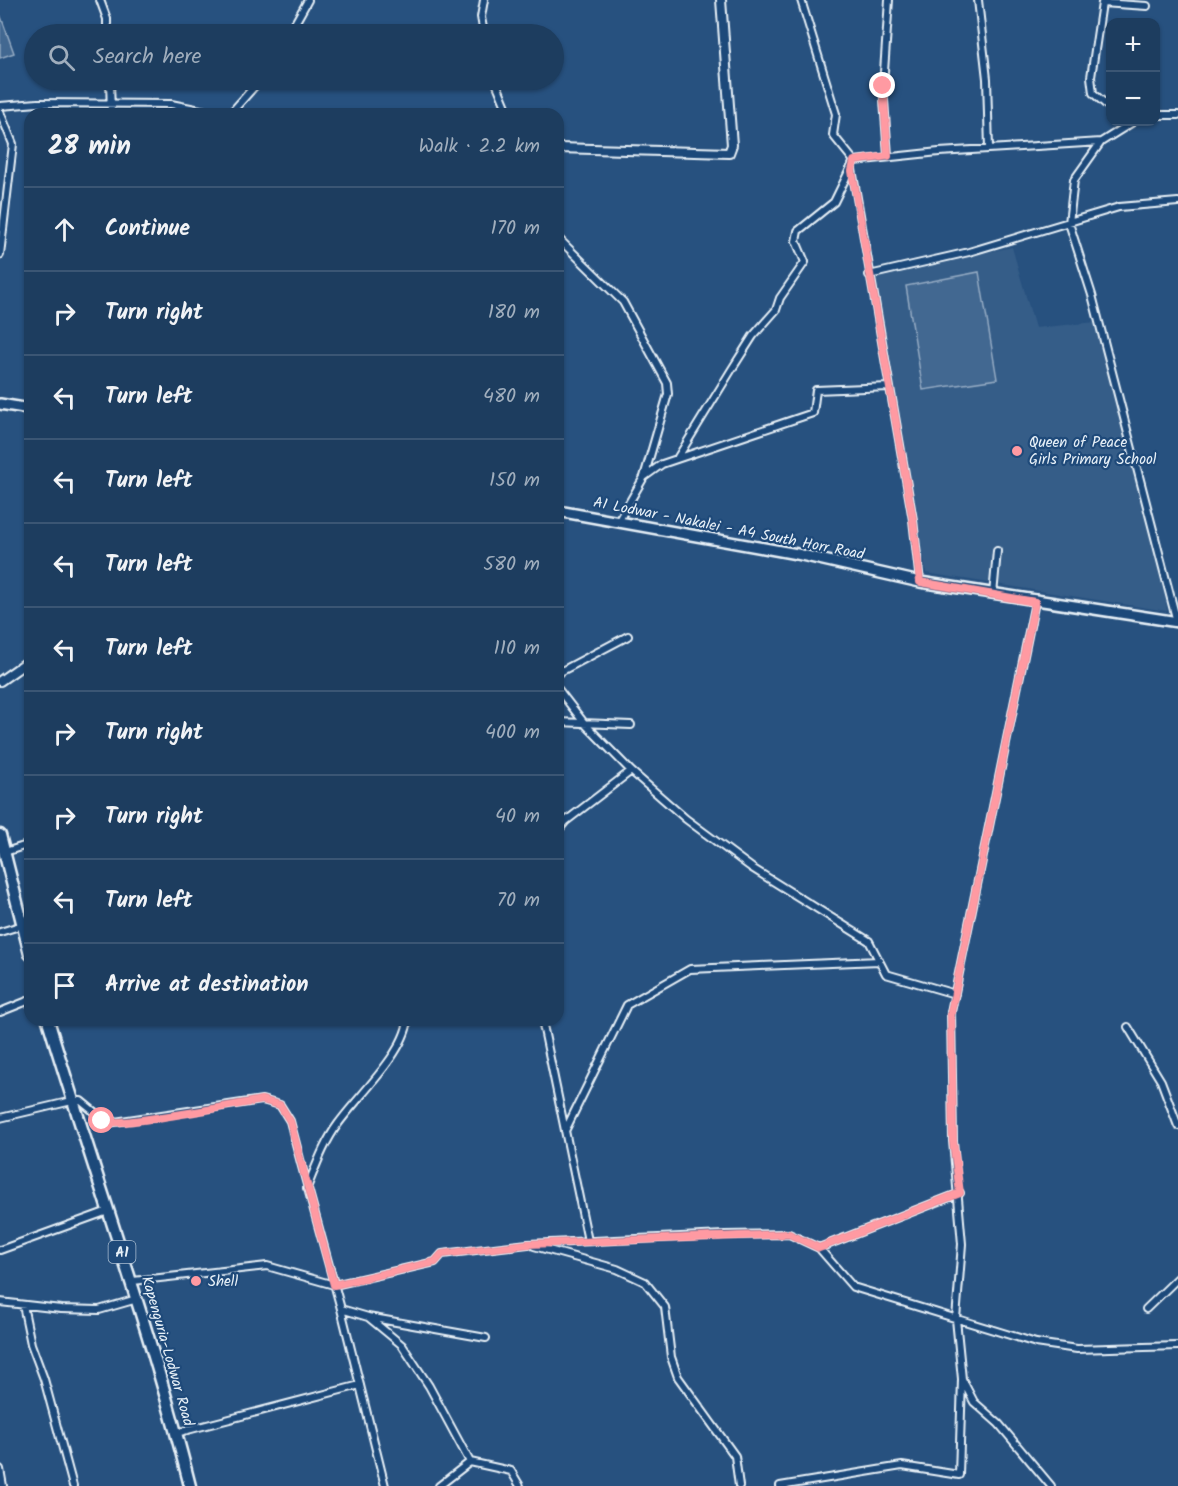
<!DOCTYPE html>
<html lang="en">
<head>
<meta charset="utf-8">
<style>
	body { margin:0; font-family:Kalam,sans-serif; background:#2a4868; color:#f1f3f6 }
	.controls { position:absolute; right:18px; top:18px; display:grid; overflow:hidden; border-radius:12px; box-shadow:0 2px 4px #0004 }
	.controls button { width:54px; height:54px; display:grid; place-items:center; padding:0; border:0; border-bottom:2px solid #3b5674; background:#1d3d5f; color:#f1f3f6; font:30px sans-serif }
	.stop { position:absolute; width:18px; height:18px; margin:-14px; border:4px solid #ff9aa2; border-radius:50%; background:#fff }
	.stop.end { background:#ff9aa2; border-color:#fff; box-shadow:0 2px 6px #0008 }
	.list { margin:0; padding:0; list-style:none }
	h2 { display:flex; justify-content:space-between; align-items:center; height:78px; margin:0; padding:0 24px; font-size:26px }
	h2 small { font-size:20px; font-weight:400; color:#a0aebd }
	.list li { display:grid; grid-template-columns:39px 1fr auto; gap:18px; align-items:center; box-sizing:border-box; height:84px; padding:0 24px; border-top:2px solid #3b5674 }
	.list b { display:block; font-size:22px; white-space:nowrap }
	.list em { font-size:20px; font-style:normal; color:#a0aebd }
	.icon { flex:none; width:33px; height:33px; fill:none; stroke:currentColor; stroke-width:2; stroke-linecap:round; stroke-linejoin:round }
	.map { position:relative; flex:none; width:1178px; height:1486px; overflow:hidden }
	.search { position:absolute; background:#1d3d5f; box-shadow:0 2px 4px #0004; left:24px; top:24px; width:540px; height:66px; display:flex; align-items:center; gap:15px; box-sizing:border-box; padding:0 21px; border-radius:33px; color:#a0aebd; font-size:22px }
	.panel { position:absolute; background:#1d3d5f; box-shadow:0 2px 4px #0004; left:24px; top:108px; width:540px; height:918px; border-radius:18px }
	.map>svg:first-child { display:block }
	.built { fill:#355d88 }
	.green { fill:#436891; stroke:#96acc4; stroke-width:1.5 }
	.lines { fill:none; stroke-linecap:round; stroke-linejoin:round }
	.minor-casing { stroke:#e8f1f8; stroke-width:10 }
	.tertiary-casing { stroke:#e8f1f8; stroke-width:12 }
	.secondary-casing { stroke:#e8f1f8; stroke-width:14 }
	.trunk-casing { stroke:#e8f1f8; stroke-width:15 }
	.minor { stroke:#1f4a7a; stroke-width:6 }
	.tertiary { stroke:#1f4a7a; stroke-width:8 }
	.secondary { stroke:#1f4a7a; stroke-width:9 }
	.trunk { stroke:#1f4a7a; stroke-width:10 }
	.route { stroke:#ff9aa2; stroke-width:8 }
	.poi-dot { fill:#ff9aa2; stroke:#1f4a7a; stroke-width:2 }
	.labels { text-anchor:middle; stroke-width:4.5; stroke-linejoin:round; paint-order:stroke }
	.shield { fill:#1f4a7a; stroke:#acbfd2; stroke-width:1.5 }
	.shield-label { font-size:14px; font-weight:bold; fill:#e8f1f8 }
	.poi-label { font-size:15px; fill:#e8f1f8; stroke:#1f4a7a; text-anchor:start }
	.street-label { font-size:15px; fill:#e8f1f8; stroke:#1f4a7a }
</style>
</head>
<body>
<div class="map">
<svg width="1178" height="1486" viewBox="0 0 1178 1486">
	<rect width="100%" height="100%" fill="#27517f"/>
	<filter id="ink" filterUnits="userSpaceOnUse"><feTurbulence type="fractalNoise" baseFrequency=".0167" numOctaves="2"/><feDisplacementMap in="SourceGraphic" scale="12" xChannelSelector="R" yChannelSelector="G"/><feConvolveMatrix kernelMatrix="1 2 1 2 8 2 1 2 1" color-interpolation-filters="sRGB"/></filter>
	<g filter="url(#ink)">
		<path class="built" d="M1012 247 1035 328 1096 322 1165 591 1167 611 926 573 874 276Z"/>
		<path class="green" d="M0 14 14 53 0 58Z
			M979 272 997 379 923 390 906 286Z"/>
		<g class="lines">
			<g class="minor-casing">
				<path id="minor" d="M100 0 107 19V34
					M484 0 481 17 484 34
					M801 0 836 114 833 135 854 161
					M978 0 987 79 989 149
					M289 34 308 0
					M110 80 111 114
					M495 80 509 114
					M0 106 38 103 171 104 220 114
					M1110 108 1093 93 1091 77 1102 3 1147 6
					M0 112 13 144 0 255
					M230 114 260 80
					M1156 115H1178
					M1133 122 1101 142 1074 180 1069 223 1092 295 1177 622
					M888 156 883 86 889 0
					M852 169 913 520 920 582
					M558 238 623 302 667 383 668 394 644 477
					M869 275 969 252 1119 207 1178 202
					M678 457 732 369 753 336 776 310 780 298 805 262 796 241 798 231 834 202 854 161 939 152 1101 142
					M618 522 644 477 662 464 813 413 816 390 889 387
					M993 595 997 551
					M558 673 628 636
					M558 689 585 724 631 771 686 819 752 868 869 941 886 974 955 994
					M558 722 631 725
					M558 831 566 821 631 771
					M5 852 30 844
					M0 932 23 925
					M0 1012 30 1000
					M542 1020 588 1241
					M1128 1027 1161 1081 1178 1126
					M0 1118 72 1101H81L108 1123 262 1100 280 1105 290 1121 301 1163 341 1309 385 1486
					M565 1131 627 1005 690 969 879 961
					M307 1188C316 1166 324 1143 338 1124 358 1096 404 1054 408 1020
					M534 1246 617 1269 645 1282 665 1307 671 1357 678 1377 735 1456 739 1486
					M819 1248 853 1287 1036 1343 1077 1349 1178 1346
					M0 1250 108 1211
					M133 1281 267 1266 334 1285 435 1262 442 1254 528 1244 724 1235 789 1234 819 1248 960 1193
					M0 1302 61 1309 99 1310 137 1299
					M23 1305 31 1344 44 1379 73 1486
					M341 1309 368 1317 486 1338
					M1146 1309 1178 1278
					M368 1317 402 1345 429 1386 470 1462
					M962 1379 974 1402 999 1424 1051 1486
					M176 1433 360 1385
					M470 1462 511 1471 520 1486
					M0 1469 3 1486
					M439 1486 470 1462
					M780 1486 902 1466 959 1475 962 1379 956 1319 962 1244 953 1141 951 1012 1035 602"/>
			</g>
			<g class="tertiary-casing">
				<path id="tertiary" d="M558 148 729 153 732 145 721 0
					M0 681 30 660"/>
			</g>
			<g class="secondary-casing">
				<path id="secondary" d="M0 404 30 409
					M558 511 797 554 920 582 1178 622"/>
			</g>
			<g class="trunk-casing">
				<path id="trunk" d="M0 835 30 954
					M48 1020C95 1176 150 1328 190 1486"/>
			</g>
			<use href="#minor" class="minor"/>
			<use href="#tertiary" class="tertiary"/>
			<use href="#secondary" class="secondary"/>
			<use href="#trunk" class="trunk"/>
		</g>
	</g>
	<g class="lines" filter="url(#ink)">
		<path class="route" d="M102 1121C119 1128 237 1104 262 1100L280 1105 290 1121 334 1285 435 1262 442 1254 528 1244 789 1234 819 1248 960 1193 953 1141 951 1012 1035 602 920 582 913 520 852 171 854 161 888 156 883 86"/>
	</g>
	<g class="poi-dot">
		<circle cx="1017" cy="451" r="6"/>
		<circle cx="196" cy="1281" r="6"/>
	</g>
	<g class="labels">
		<rect class="shield" x="108.5" y="1241" width="27" height="22" rx="4.5"/>
		<g class="shield-label">
			<text x="122" y="1257">A1</text>
		</g>
		<g class="poi-label">
			<text x="1029" y="447">Queen of Peace<tspan x="1029" dy="17">Girls Primary School</tspan></text>
			<text x="208" y="1286">Shell</text>
		</g>
		<g class="street-label">
			<text transform="translate(729 528) rotate(11)" y="5">A1 Lodwar - Nakalei - A4 South Horr Road</text>
			<text transform="translate(168 1351) rotate(74)" y="5">Kapenguria-Lodwar Road</text>
		</g>
	</g>
</svg>
<div class="controls">
<button>+</button>
<button>−</button>
</div>
<div class="stop" style="left:102px;top:1121px"></div>
<div class="stop end" style="left:883px;top:86px"></div>
<div class="search"><svg class="icon" aria-label="search" viewBox="0 0 24 24"><circle cx="10" cy="10" r="6"/><path d="M15 15l6 6"/></svg>Search here</div>
<section class="panel">
<h2>28 min<small>Walk · 2.2 km</small></h2>
<ul class="list">
<li><svg class="icon" aria-label="ahead" viewBox="0 0 24 24"><path d="M12 20V5M6 11l6-6 6 6"/></svg><div><b>Continue</b></div><em>170 m</em></li>
<li><svg class="icon" aria-label="right" viewBox="0 0 24 24"><path d="M7 20v-9h11M14 6l5 5-5 5"/></svg><div><b>Turn right</b></div><em>180 m</em></li>
<li><svg class="icon" aria-label="left" viewBox="0 0 24 24"><path d="M17 20v-9H6M10 6l-5 5 5 5"/></svg><div><b>Turn left</b></div><em>480 m</em></li>
<li><svg class="icon" aria-label="left" viewBox="0 0 24 24"><path d="M17 20v-9H6M10 6l-5 5 5 5"/></svg><div><b>Turn left</b></div><em>150 m</em></li>
<li><svg class="icon" aria-label="left" viewBox="0 0 24 24"><path d="M17 20v-9H6M10 6l-5 5 5 5"/></svg><div><b>Turn left</b></div><em>580 m</em></li>
<li><svg class="icon" aria-label="left" viewBox="0 0 24 24"><path d="M17 20v-9H6M10 6l-5 5 5 5"/></svg><div><b>Turn left</b></div><em>110 m</em></li>
<li><svg class="icon" aria-label="right" viewBox="0 0 24 24"><path d="M7 20v-9h11M14 6l5 5-5 5"/></svg><div><b>Turn right</b></div><em>400 m</em></li>
<li><svg class="icon" aria-label="right" viewBox="0 0 24 24"><path d="M7 20v-9h11M14 6l5 5-5 5"/></svg><div><b>Turn right</b></div><em>40 m</em></li>
<li><svg class="icon" aria-label="left" viewBox="0 0 24 24"><path d="M17 20v-9H6M10 6l-5 5 5 5"/></svg><div><b>Turn left</b></div><em>70 m</em></li>
<li><svg class="icon" aria-label="arrive" viewBox="0 0 24 24"><path d="M6 21V4h12l-3 4 3 4H6"/></svg><div><b>Arrive at destination</b></div></li>
</ul>
</section>
</div>
</body>
</html>
